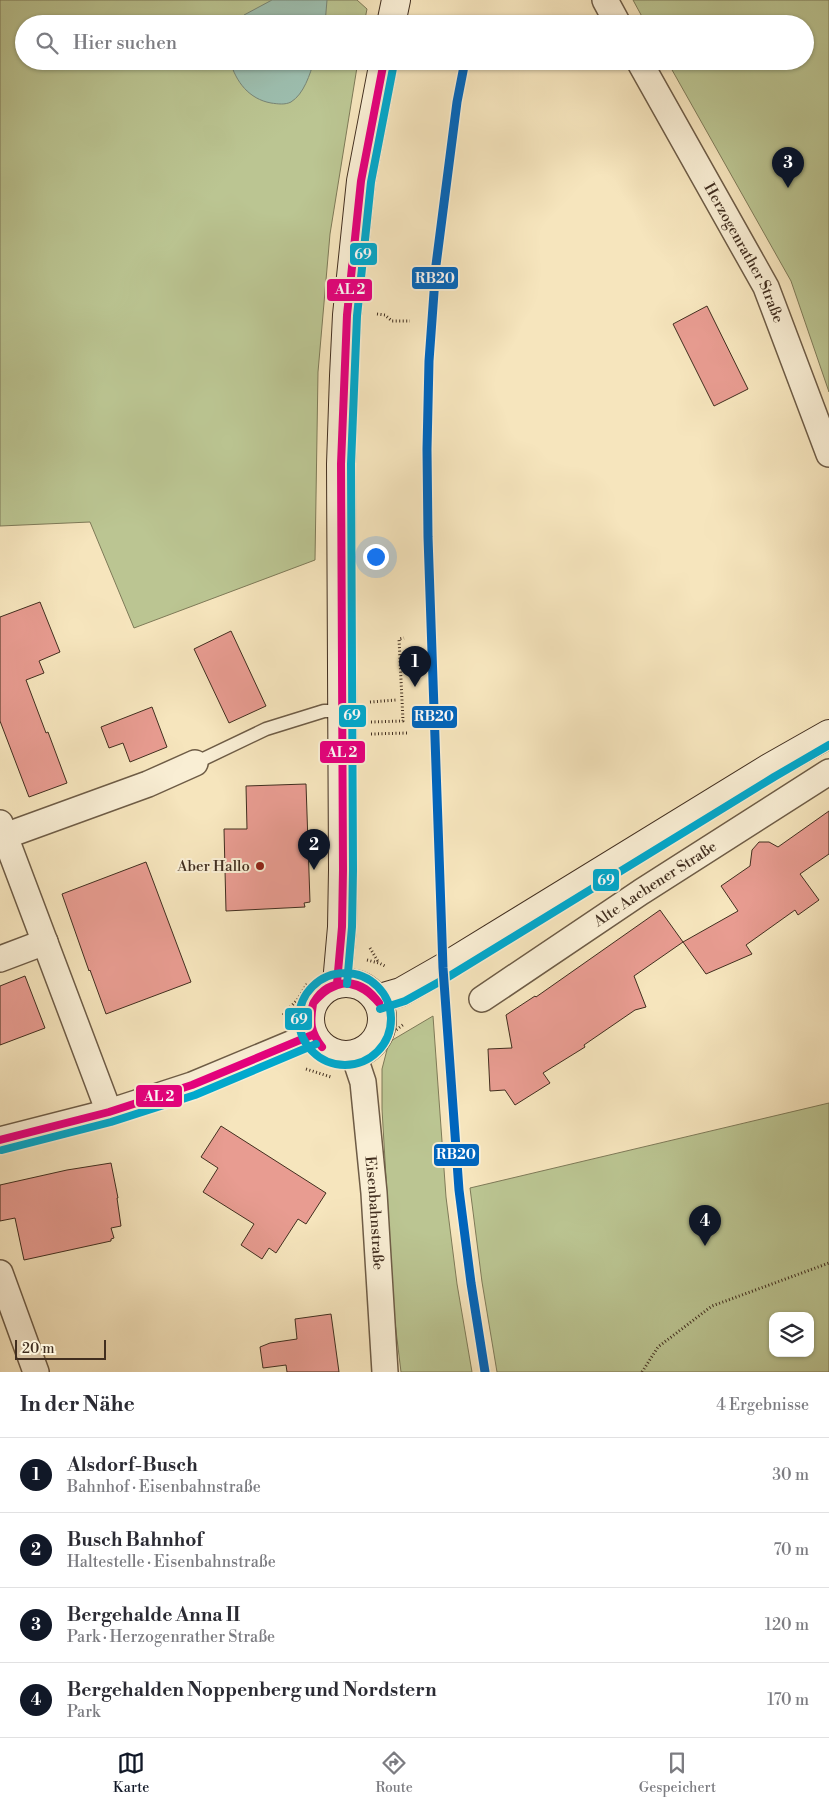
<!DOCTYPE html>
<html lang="de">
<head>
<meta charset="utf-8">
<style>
	body { margin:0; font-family:"Libre Bodoni",serif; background:#f7f7f7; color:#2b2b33 }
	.controls { position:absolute; right:15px; bottom:15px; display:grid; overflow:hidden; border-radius:10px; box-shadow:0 1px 4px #0004 }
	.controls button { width:45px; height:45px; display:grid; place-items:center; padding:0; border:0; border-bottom:1px solid #e1e1e2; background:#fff; color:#2b2b33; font:25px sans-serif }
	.scale { position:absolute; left:15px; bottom:12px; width:91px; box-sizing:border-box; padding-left:5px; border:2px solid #412e1f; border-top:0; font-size:14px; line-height:18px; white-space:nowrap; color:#412e1f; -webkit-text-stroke:4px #f9eed4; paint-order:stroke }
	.you { position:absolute; left:375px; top:556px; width:18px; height:18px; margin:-12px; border:4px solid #fff; border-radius:50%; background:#1a73e8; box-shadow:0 0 0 8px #1a73e833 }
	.badge { display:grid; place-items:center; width:32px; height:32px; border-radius:50%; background:#111827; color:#fff; font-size:16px; font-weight:700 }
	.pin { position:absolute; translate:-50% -41px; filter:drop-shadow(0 1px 2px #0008) }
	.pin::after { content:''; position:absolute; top:26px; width:18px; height:15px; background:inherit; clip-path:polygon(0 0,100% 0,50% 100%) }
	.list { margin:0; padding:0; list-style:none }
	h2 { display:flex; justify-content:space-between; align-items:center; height:65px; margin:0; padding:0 20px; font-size:21px }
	h2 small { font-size:16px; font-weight:400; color:#7c7c81 }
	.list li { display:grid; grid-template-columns:32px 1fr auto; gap:15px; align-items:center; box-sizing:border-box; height:75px; padding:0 20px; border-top:1px solid #e1e1e2 }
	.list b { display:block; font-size:19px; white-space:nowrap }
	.list p { margin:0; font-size:16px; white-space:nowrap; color:#7c7c81 }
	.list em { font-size:16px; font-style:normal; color:#7c7c81 }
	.icon { flex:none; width:28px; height:28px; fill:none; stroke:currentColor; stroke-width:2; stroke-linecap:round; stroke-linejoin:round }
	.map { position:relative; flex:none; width:829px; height:1372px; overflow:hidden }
	.search { position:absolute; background:#fff; box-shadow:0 1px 4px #0004; left:15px; right:15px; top:15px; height:55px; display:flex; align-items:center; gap:12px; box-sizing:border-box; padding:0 18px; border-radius:28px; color:#7c7c81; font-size:19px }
	.sheet { height:365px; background:#fff }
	nav { display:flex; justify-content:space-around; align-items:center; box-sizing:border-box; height:70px; border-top:1px solid #e1e1e2; background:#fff; font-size:14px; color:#7c7c81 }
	nav a { display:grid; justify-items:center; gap:2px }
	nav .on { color:#111827 }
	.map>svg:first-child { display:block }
	.green { fill:#bbc592; stroke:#7e7a58; fill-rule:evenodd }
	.water { fill:#9dbfb0; stroke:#788576 }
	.building { fill:#e89c91; stroke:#412e1f }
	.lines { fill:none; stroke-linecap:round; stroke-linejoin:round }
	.lane-casing { stroke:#6e5c46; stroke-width:15 }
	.street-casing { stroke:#6e5c46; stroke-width:28 }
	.secondary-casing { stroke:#412e1f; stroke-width:30 }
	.path { stroke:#412e1f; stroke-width:3; stroke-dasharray:1 2.5; stroke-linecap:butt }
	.lane { stroke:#f9eed4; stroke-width:12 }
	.street { stroke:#f9eed4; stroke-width:25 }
	.secondary { stroke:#f9eed4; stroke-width:28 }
	.bus-1-casing { stroke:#f9eed4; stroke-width:11 }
	.bus-2-casing { stroke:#f9eed4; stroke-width:11 }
	.bus-1 { stroke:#e5007d; stroke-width:8 }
	.bus-2 { stroke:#00a9ce; stroke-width:8 }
	.rail-1-casing { stroke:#f9eed4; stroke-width:12 }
	.rail-1 { stroke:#0065bd; stroke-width:9 }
	.poi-dot { fill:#8f2418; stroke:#f9eed4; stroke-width:2 }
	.labels { text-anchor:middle; stroke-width:4; stroke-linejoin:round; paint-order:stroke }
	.street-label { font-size:15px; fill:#412e1f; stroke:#f9eed4 }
	.poi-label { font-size:15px; fill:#412e1f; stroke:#f9eed4; text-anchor:end }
	.line-badge { stroke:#f9eed4; stroke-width:2 }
	.badge-label { font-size:14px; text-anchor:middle; font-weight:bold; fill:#fff }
</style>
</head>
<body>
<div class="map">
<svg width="829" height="1372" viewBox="0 0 829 1372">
	<rect width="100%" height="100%" fill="#f6e5bd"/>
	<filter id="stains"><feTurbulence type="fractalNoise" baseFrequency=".004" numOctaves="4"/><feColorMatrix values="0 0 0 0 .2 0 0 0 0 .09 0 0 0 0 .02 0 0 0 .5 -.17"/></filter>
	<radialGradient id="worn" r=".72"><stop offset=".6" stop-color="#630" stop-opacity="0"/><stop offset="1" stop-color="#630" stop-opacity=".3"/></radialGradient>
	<path class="green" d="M0 0H357L367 9 364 24H24V61H358L330 234 318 372 315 560 134 628 90 522 0 526Z
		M633 0H829V392L791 281 667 61H805V24H646Z
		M433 1016 446 1197 457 1284 472 1372H401L394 1314 382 1109V1069L389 1042Z
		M829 1103V1372H497L482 1282 470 1188ZM773 1316H810V1353H773Z"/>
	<path class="water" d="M272 0H327L325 24H239L244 15Z
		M230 61H314C310 74 304 94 291 102 285 105 278 104 271 103 249 99 236 82 230 61Z"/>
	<path class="building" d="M707 306 748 389 714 406 673 324Z
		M40 602 60 652 39 661 44 673 26 680 46 733 48 732 67 783 29 797 0 721V617Z
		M231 631 266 706 229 723 194 649Z
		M152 707 167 747 130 762 123 743 109 748 101 727Z
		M306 784 310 902 304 903 305 907 226 911 224 829H247L246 786Z
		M829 811V854L800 874 819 900 798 915 795 910 746 945 752 954 706 974 683 942 738 911 721 886 750 866 752 850 759 842H769L778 847Z
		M146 862 191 982 106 1014 90 970 89 971 62 894Z
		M660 910 683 942 634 976 646 1007 635 1010 584 1045 585 1047 543 1073 550 1083 515 1105 505 1090 490 1091 488 1049 512 1048 506 1015 535 996 536 997Z
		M25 976 45 1028 0 1045V986Z
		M221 1126 326 1193 306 1224 298 1219 276 1253 269 1248 262 1259 241 1245 254 1224 203 1192 218 1168 201 1157Z
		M111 1163 118 1198H117L121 1226 111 1228 114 1238 111 1239V1241L24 1260 15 1218 0 1221V1185L67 1170Z
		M331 1314 339 1372H287L286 1365 263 1368 260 1347 270 1343 297 1339 295 1319Z"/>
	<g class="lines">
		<g class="lane-casing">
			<path id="lane" d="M195 763 266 729 324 711H343"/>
		</g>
		<g class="street-casing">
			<g id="street">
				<path d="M605 0 618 24"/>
				<path id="s1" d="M639 61 766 287 829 454"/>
				<path d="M0 823 109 1112"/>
				<path d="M5 836 148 784 195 763"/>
				<path d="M0 959 45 942"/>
				<path id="s2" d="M482 999 641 892 829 772"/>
				<path id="s3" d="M354 1055 363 1082 374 1193 385 1372"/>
				<path d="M0 1140 109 1112 192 1085 312 1035"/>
				<path d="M0 1273 36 1372"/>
			</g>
		</g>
		<g class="secondary-casing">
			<path id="secondary" d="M391 24 396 0
				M310 1019a36 36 0 1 1 72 0a36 36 0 1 1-72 0Z
				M337 983 342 927 343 870 341 464 344 376 347 315 361 181 384 61
				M377 999 401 992 443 968 769 768 829 734"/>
		</g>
		<path class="path" d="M377 314 385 315 392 321H410
			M370 702 396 700
			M371 722 403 721 399 639 404 638
			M371 734 408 733
			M370 948 379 963
			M367 960 379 963 385 966
			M283 1015 298 999 307 984
			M383 1049 387 1037 404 1024
			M306 1069 331 1077
			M642 1372 658 1347 712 1306 829 1263"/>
		<use href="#lane" class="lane"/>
		<use href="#street" class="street"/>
		<use href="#secondary" class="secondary"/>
		<g class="bus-1-casing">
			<path id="bus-1" d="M337 983 342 927 343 870 341 464 347 315 361 181 384 61
				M347 983C361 986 369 992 379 1003
				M347 983C362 984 370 991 379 1003
				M314 1002C322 989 331 984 347 983
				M314 1002C324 991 332 985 347 983
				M313 1004C310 1023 310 1031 322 1047
				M313 1004C307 1021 311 1033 322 1047
				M0 1140 109 1112 192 1085 312 1035"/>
		</g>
		<g class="bus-2-casing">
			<path id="bus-2" d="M299 1019a46 46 0 1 1 92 0a46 46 0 1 1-92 0Z
				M347 984 352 927 353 870 351 464 357 316 371 182 394 63
				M380 1009 405 1001 448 977 774 777 829 745
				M2 1150 111 1122 195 1095 316 1044"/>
		</g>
		<use href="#bus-1" class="bus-1"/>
		<use href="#bus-2" class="bus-2"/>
		<g class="rail-1-casing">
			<path id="rail-1" d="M465 61 457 102 436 265 429 361 427 449 428 537 443 968 459 1190 471 1283 485 1372"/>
		</g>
		<use href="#rail-1" class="rail-1"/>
	</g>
	<circle class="poi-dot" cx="260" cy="866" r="5"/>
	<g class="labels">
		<g class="street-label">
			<text dy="5" stroke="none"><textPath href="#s1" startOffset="219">Herzogenrather Straße</textPath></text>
			<text dy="5" stroke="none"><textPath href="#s2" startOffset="208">Alte Aachener Straße</textPath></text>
			<text dy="5" stroke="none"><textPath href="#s3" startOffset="160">Eisenbahnstraße</textPath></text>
		</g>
		<g class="poi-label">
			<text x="250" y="871">Aber Hallo</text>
		</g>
	</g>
	<g class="line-badge">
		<rect x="349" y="242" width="29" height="24" rx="5" fill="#00a9ce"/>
		<rect x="411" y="266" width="48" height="24" rx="5" fill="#0065bd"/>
		<rect x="326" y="278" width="47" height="24" rx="5" fill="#e5007d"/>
		<rect x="338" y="704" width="29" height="24" rx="5" fill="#00a9ce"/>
		<rect x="411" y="705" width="47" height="24" rx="5" fill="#0065bd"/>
		<rect x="319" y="740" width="47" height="24" rx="5" fill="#e5007d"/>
		<rect x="592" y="868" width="28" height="24" rx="5" fill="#00a9ce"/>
		<rect x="284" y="1007" width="29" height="24" rx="5" fill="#00a9ce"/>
		<rect x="135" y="1084" width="48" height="24" rx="5" fill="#e5007d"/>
		<rect x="433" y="1143" width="47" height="24" rx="5" fill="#0065bd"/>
	</g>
	<g class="badge-label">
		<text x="363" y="259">69</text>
		<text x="435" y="283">RB20</text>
		<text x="350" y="294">AL 2</text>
		<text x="352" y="720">69</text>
		<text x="434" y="721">RB20</text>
		<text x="342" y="757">AL 2</text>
		<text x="606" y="885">69</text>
		<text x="299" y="1024">69</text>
		<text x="159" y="1101">AL 2</text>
		<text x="456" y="1159">RB20</text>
	</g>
	<rect width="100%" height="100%" filter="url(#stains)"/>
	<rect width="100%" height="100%" fill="url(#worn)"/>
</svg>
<div class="controls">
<button><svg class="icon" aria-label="layers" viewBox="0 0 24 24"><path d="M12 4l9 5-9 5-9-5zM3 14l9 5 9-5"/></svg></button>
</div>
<div class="scale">20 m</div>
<div class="you"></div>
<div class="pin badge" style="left:415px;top:687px">1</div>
<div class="pin badge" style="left:314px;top:870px">2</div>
<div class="pin badge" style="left:788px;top:188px">3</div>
<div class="pin badge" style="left:705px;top:1246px">4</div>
<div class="search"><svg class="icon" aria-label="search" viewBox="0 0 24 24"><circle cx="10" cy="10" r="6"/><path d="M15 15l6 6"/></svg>Hier suchen</div>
</div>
<section class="sheet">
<h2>In der Nähe<small>4 Ergebnisse</small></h2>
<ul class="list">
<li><span class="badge">1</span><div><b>Alsdorf-Busch</b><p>Bahnhof · Eisenbahnstraße</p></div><em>30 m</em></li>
<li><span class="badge">2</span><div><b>Busch Bahnhof</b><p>Haltestelle · Eisenbahnstraße</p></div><em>70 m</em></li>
<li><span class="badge">3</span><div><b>Bergehalde Anna II</b><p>Park · Herzogenrather Straße</p></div><em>120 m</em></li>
<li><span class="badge">4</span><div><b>Bergehalden Noppenberg und Nordstern</b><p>Park</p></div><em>170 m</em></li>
</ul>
</section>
<nav>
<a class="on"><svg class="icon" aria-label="map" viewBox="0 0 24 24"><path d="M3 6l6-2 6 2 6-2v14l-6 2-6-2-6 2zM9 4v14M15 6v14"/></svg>Karte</a>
<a><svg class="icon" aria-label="directions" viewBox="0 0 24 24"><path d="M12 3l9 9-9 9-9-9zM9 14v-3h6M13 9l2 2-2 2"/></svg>Route</a>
<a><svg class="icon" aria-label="saved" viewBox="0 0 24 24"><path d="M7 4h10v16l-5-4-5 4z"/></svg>Gespeichert</a>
</nav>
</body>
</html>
